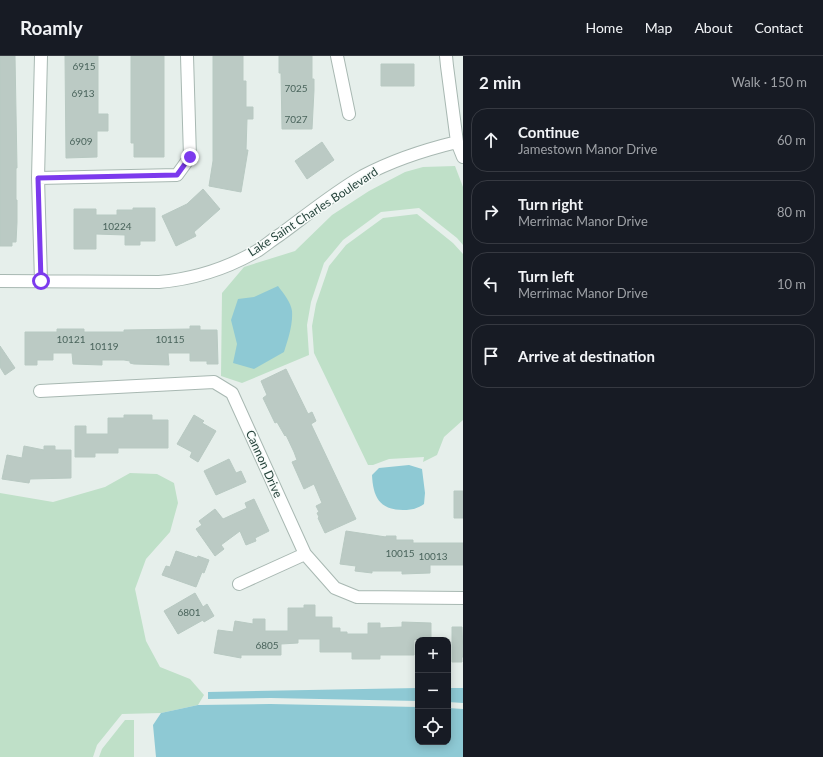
<!DOCTYPE html>
<html lang="en">
<head>
<meta charset="utf-8">
<style>
	body { margin:0; font-family:Lato,sans-serif; background:#20242c; color:#f1f3f6 }
	.controls { position:absolute; right:12px; bottom:12px; display:grid; overflow:hidden; border-radius:8px; box-shadow:0 2px 10px #0003 }
	.controls button { width:36px; height:36px; display:grid; place-items:center; padding:0; border:0; border-bottom:1px solid #363941; background:#171b24; color:#f1f3f6; font:20px sans-serif }
	.stop { position:absolute; width:12px; height:12px; margin:-9px; border:3px solid #7c3aed; border-radius:50%; background:#fff }
	.stop.end { background:#7c3aed; border-color:#fff; box-shadow:0 1px 4px #0008 }
	.list { margin:0; padding:0; list-style:none }
	h2 { display:flex; justify-content:space-between; align-items:center; height:52px; margin:0; padding:0 16px; font-size:17px }
	h2 small { font-size:13px; font-weight:400; color:#9ea1a6 }
	.list li { display:grid; grid-template-columns:26px 1fr auto; gap:12px; align-items:center; box-sizing:border-box; height:64px; margin:0 8px 8px; padding:0 8px; border:1px solid #363941; border-radius:16px }
	.list b { display:block; font-size:15px; white-space:nowrap }
	.list p { margin:0; font-size:13px; white-space:nowrap; color:#9ea1a6 }
	.list em { font-size:13px; font-style:normal; color:#9ea1a6 }
	.icon { flex:none; width:22px; height:22px; fill:none; stroke:currentColor; stroke-width:2; stroke-linecap:round; stroke-linejoin:round }
	.map { position:relative; flex:none; width:463px; height:701px; overflow:hidden }
	header { display:flex; align-items:center; gap:24px; box-sizing:border-box; height:56px; padding:0 20px; background:#171b24; border-bottom:1px solid #363941 }
	header strong { font-size:19px }
	nav { display:flex; gap:22px; margin-inline-start:auto; font-size:14px }
	main { display:flex }
	aside { flex:1; background:#171b24 }
	.map>svg:first-child { display:block }
	.green { fill:#bfe0c8 }
	.water { fill:#8ec9d4 }
	.building { fill:#bbcac4; stroke:#b8c9c2 }
	.lines { fill:none; stroke-linecap:round; stroke-linejoin:round }
	.minor-casing { stroke:#a8b8b2; stroke-width:14 }
	.minor { stroke:#fff; stroke-width:12 }
	.route { stroke:#7c3aed; stroke-width:5 }
	.labels { text-anchor:middle; stroke-width:3; stroke-linejoin:round; paint-order:stroke }
	.number-label { font-size:10px; fill:#4a645c }
	.street-label { font-size:12px; fill:#24423a; stroke:#f7fbf9 }
</style>
</head>
<body>
<header>
<strong>Roamly</strong>
<nav><a>Home</a><a>Map</a><a>About</a><a>Contact</a></nav>
</header>
<main>
<div class="map">
<svg width="463" height="701" viewBox="0 0 463 701">
	<rect width="100%" height="100%" fill="#e6efeb"/>
	<path class="green" d="M455 110 463 131V189L457 182 419 152 381 156 343 184 324 207 311 246 307 269 309 299 242 327 221 320 222 237 244 211 295 195 332 159 369 135 405 116 423 111Z
		M417 158 453 187 463 198V364L444 381 437 399 423 406 424 401 389 403 373 409H368L314 297 312 270 316 248 329 210 346 189 383 162Z
		M130 417 157 418 174 427 178 447 170 476 146 503 135 533 146 585 160 611 190 623 204 639 198 649 161 657 122 658 97 689 93 701H0V437L53 446 105 431Z
		M125 664H134V701H99L102 693Z"/>
	<path class="water" d="M278 230C283 237 291 246 292 255 293 269 288 283 284 296L254 313 233 307 237 288 231 264 238 243 254 241Z
		M409 409 422 413 425 437 424 448C417 453 411 454 403 454 379 454 373 440 372 419L379 412Z
		M418 632V645L271 642 208 643V636Z
		M448 632H463V647L448 646Z
		M270 648 418 651V686H448V652L463 653V701H156L153 669 161 657 198 649Z"/>
	<path class="building" d="M0 0H15L17 112H16V144H17V166L16 186H12V190H0Z
		M65 0H98V58H108V75H97V101L66 102Z
		M131 0H164V101H134V87H131Z
		M213 0H243V25H246V51H253V63H247L246 94H248L241 136 209 130 213 105Z
		M279 0H312V23H314V34L312 73H282L281 17H279Z
		M381 8H414V30H381Z
		M322 86 334 104 307 123 295 105Z
		M203 133 220 153 194 176 196 180 176 190 162 160 187 148Z
		M133 152H155V185H140V189H125V179L96 178V193H74V153H96V159H117V154H133Z
		M190 270H200V274H217L218 308H207V305H190V297H168L169 309 134 308 130 307V305L124 304H102V309L73 308 72 297H53V304H37V309H25V276H57V273H84V276H124V274L190 273Z
		M0 290 15 312 5 319 0 311Z
		M286 313 308 358 312 356 316 365 311 368 356 463 325 477 318 462 319 461 317 457 319 456 316 450 322 447 314 428 304 433 292 406 297 404 294 396 286 379 285 380 277 366 275 367 263 342 267 339 261 325Z
		M124 359H152V364H168V392H118V397H95V401H75V370H86V378H108V362H124Z
		M194 359 204 365 202 367 216 375 198 406 190 401 192 396 177 388Z
		M24 390 44 394V390H55V394H71V422L30 423 29 427 2 423 7 399 22 402Z
		M229 403 236 417 241 415 246 426 216 439 204 415Z
		M454 435H463V462H454Z
		M254 443 269 475 255 482 256 485 246 489 240 475 221 489 224 493 215 500 196 473 202 469 199 465 215 453 223 463 247 452 245 447Z
		M346 475 386 481V480H396V484H413V487H463V509H430V517L402 518V515H372V517L355 515 356 510 340 508Z
		M176 495 197 502 198 500 209 504 204 517 202 516 196 531 162 519 166 510 170 511Z
		M195 537 203 551 207 548 214 560 204 566 203 564 178 578 164 555Z
		M304 549H315V561H332V572H340V576H347V578H368V567H380V572L402 571V566L431 567V584H414V599H380V603H352V596H320V583H298V587L281 588V599H241V602L214 597 218 574 233 576 235 565 253 568V563H265V575H288V552H304Z
		M452 571H462L463 601H462V606H452Z"/>
	<g class="lines">
		<g class="minor-casing">
			<path id="minor" d="M337 0 349 58
				M446 0 447 10 457 86 463 101
				M38 122 177 119 190 101 187 0
				M0 225 159 226C194 223 226 213 257 195 265 190 273 183 281 178 308 158 335 136 363 120 393 104 424 94 457 86
				M41 225 38 122 41 0
				M40 335 214 326 232 337 305 498 335 532 357 541 463 542
				M239 528 305 498"/>
		</g>
		<use href="#minor" class="minor"/>
	</g>
	<g class="lines">
		<path class="route" d="M41 225 38 122 177 119 190 101"/>
	</g>
	<g class="labels">
		<g class="number-label">
			<text x="84" y="14">6915</text>
			<text x="296" y="36">7025</text>
			<text x="83" y="41">6913</text>
			<text x="296" y="67">7027</text>
			<text x="81" y="89">6909</text>
			<text x="117" y="174">10224</text>
			<text x="71" y="287">10121</text>
			<text x="170" y="287">10115</text>
			<text x="104" y="294">10119</text>
			<text x="400" y="501">10015</text>
			<text x="433" y="504">10013</text>
			<text x="189" y="560">6801</text>
			<text x="267" y="593">6805</text>
		</g>
		<g class="street-label">
			<text transform="translate(313 156) rotate(-33)" y="4">Lake Saint Charles Boulevard</text>
			<text transform="translate(264 408) rotate(66)" y="4">Cannon Drive</text>
		</g>
	</g>
</svg>
<div class="controls">
<button>+</button>
<button>−</button>
<button><svg class="icon" aria-label="locate" viewBox="0 0 24 24"><circle cx="12" cy="12" r="6"/><path d="M12 2v4M12 18v4M2 12h4M18 12h4"/></svg></button>
</div>
<div class="stop" style="left:41px;top:225px"></div>
<div class="stop end" style="left:190px;top:101px"></div>
</div>
<aside>
<h2>2 min<small>Walk · 150 m</small></h2>
<ul class="list">
<li><svg class="icon" aria-label="ahead" viewBox="0 0 24 24"><path d="M12 20V5M6 11l6-6 6 6"/></svg><div><b>Continue</b><p>Jamestown Manor Drive</p></div><em>60 m</em></li>
<li><svg class="icon" aria-label="right" viewBox="0 0 24 24"><path d="M7 20v-9h11M14 6l5 5-5 5"/></svg><div><b>Turn right</b><p>Merrimac Manor Drive</p></div><em>80 m</em></li>
<li><svg class="icon" aria-label="left" viewBox="0 0 24 24"><path d="M17 20v-9H6M10 6l-5 5 5 5"/></svg><div><b>Turn left</b><p>Merrimac Manor Drive</p></div><em>10 m</em></li>
<li><svg class="icon" aria-label="arrive" viewBox="0 0 24 24"><path d="M6 21V4h12l-3 4 3 4H6"/></svg><div><b>Arrive at destination</b></div></li>
</ul>
</aside>
</main>
</body>
</html>
